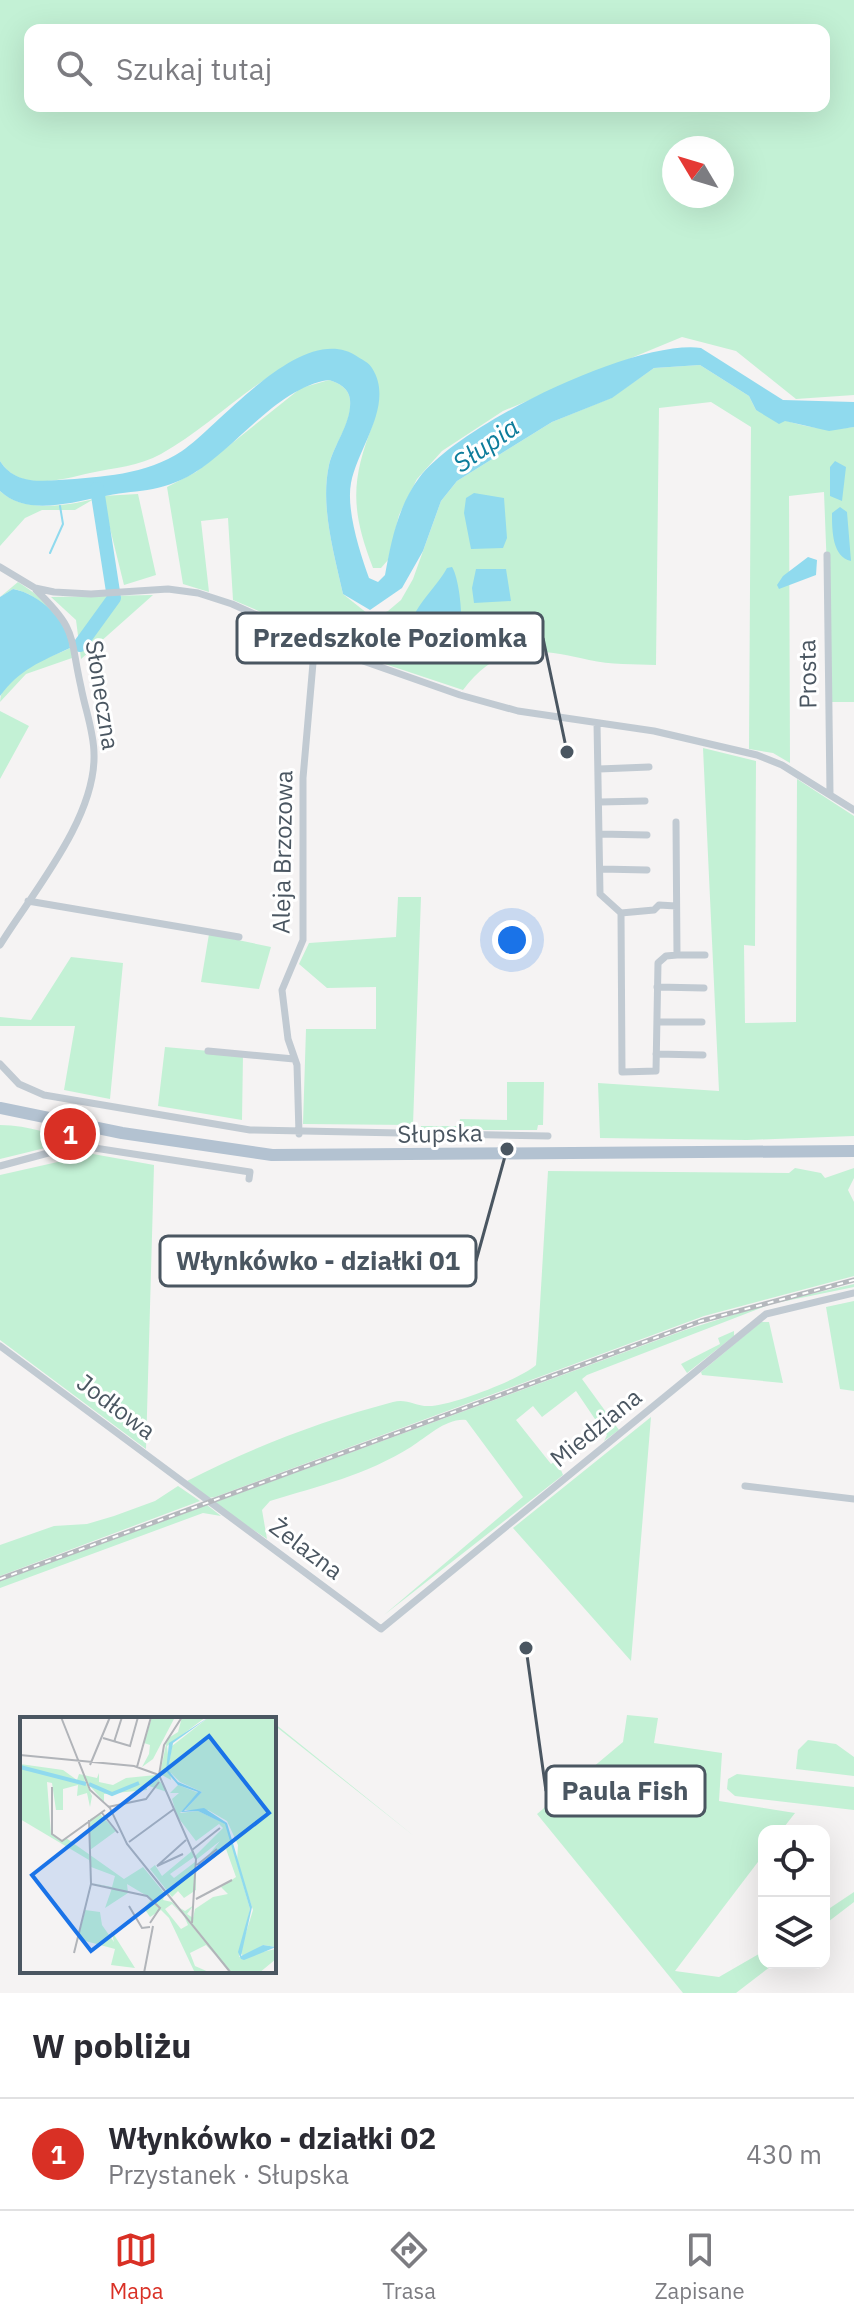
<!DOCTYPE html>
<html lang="pl">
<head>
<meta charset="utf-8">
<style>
	body { margin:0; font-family:"IBM Plex Sans",sans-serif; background:#f7f7f7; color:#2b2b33 }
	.controls { position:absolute; right:24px; bottom:24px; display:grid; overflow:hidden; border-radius:16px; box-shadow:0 8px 32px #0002 }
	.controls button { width:72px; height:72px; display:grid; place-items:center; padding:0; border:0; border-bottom:2px solid #e1e1e2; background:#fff; color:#2b2b33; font:40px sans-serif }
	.compass { position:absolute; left:662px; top:136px; width:72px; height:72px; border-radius:50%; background:#fff; box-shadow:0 8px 32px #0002; rotate:308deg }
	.you { position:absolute; left:512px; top:940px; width:28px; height:28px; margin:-20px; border:6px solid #fff; border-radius:50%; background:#1a73e8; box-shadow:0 0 0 12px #1a73e833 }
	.badge { display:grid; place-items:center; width:52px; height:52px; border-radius:50%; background:#d93025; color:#fff; font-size:26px; font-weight:700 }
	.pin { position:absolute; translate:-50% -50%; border:4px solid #fff; box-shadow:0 2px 8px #0006 }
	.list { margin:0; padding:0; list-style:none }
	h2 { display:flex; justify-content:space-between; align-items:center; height:104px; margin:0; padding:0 32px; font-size:34px }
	h2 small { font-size:26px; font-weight:400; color:#7c7c81 }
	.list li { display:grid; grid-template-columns:52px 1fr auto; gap:24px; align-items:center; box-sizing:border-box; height:112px; padding:0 32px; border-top:2px solid #e1e1e2 }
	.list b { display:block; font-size:30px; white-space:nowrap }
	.list p { margin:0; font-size:26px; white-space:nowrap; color:#7c7c81 }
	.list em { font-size:26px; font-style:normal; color:#7c7c81 }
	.icon { flex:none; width:44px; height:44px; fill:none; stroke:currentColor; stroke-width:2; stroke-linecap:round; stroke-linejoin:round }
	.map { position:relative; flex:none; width:854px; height:1993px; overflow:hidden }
	.search { position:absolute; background:#fff; box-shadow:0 8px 32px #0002; left:24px; right:24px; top:24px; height:88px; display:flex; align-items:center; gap:20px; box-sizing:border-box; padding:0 28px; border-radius:16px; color:#7c7c81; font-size:30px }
	.sheet { height:216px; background:#fff }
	nav { display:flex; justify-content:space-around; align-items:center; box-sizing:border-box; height:112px; border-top:2px solid #e1e1e2; background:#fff; font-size:22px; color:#7c7c81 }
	nav a { display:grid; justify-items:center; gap:4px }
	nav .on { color:#d93025 }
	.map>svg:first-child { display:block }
	.green { fill:#c3f1d5; fill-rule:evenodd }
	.water { fill:#90daee }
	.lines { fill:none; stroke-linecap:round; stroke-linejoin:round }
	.stream { stroke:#90daee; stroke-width:2 }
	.river { stroke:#90daee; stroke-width:14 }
	.street { stroke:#c1cad2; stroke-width:7 }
	.primary { stroke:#b3c2d1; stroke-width:12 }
	.rail-casing { stroke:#b5b8bd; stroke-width:5 }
	.rail { stroke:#fff; stroke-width:2; stroke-dasharray:6; stroke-linecap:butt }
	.labels { text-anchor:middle; stroke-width:6; stroke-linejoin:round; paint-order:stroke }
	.street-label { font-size:24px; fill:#4a5661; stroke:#fff }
	.water-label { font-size:26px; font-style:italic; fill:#0c7c9b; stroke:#fff }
	.inset-river { fill:none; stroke:#90daee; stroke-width:4 }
	.inset-road { fill:none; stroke:#b1b4b9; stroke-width:2 }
	.view { fill:#1a73e8; fill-opacity:0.15; stroke:#1a73e8; stroke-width:4 }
	.inset-edge { fill:none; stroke:#4a5661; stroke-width:4 }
	.leader { fill:none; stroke:#4a5661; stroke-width:3 }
	.callout-dot { fill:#4a5661; stroke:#fff; stroke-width:3 }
	.callout { fill:#fff; stroke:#4a5661; stroke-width:3 }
	.callout-label { font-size:26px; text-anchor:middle; font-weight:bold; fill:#4a5661 }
</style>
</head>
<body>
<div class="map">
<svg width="854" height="1993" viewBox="0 0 854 1993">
	<rect width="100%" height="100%" fill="#f5f3f3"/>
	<path class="green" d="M0 0H854V395L796 399 736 351 682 337 503 411 442 451 417 479 399 515 388 560 381 568H373C350 508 351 480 374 421L332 349C270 360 218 423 161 454 140 466 113 468 90 473 60 480 19 492 0 461ZM30 30H824V106H30ZM674 148H722V196H674Z
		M700 365 749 396 756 410C790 423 818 433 854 427V702H832L824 492 789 496 790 763 773 753 749 749 751 427 711 402 659 408 656 665C635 664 610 665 589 660 536 647 498 643 463 690L376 661 233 600 228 518 201 521 209 592 183 584 167 487 196 472 301 388 329 380C339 383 349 388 350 400 353 422 334 444 329 465 320 506 334 553 343 594L373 618 388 611 401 600 413 579 441 501 457 481 552 422 611 398 654 368Z
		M0 491C23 513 66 506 94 499L75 510H42L25 518 0 546Z
		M138 494 156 575 124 585 102 496Z
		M18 582C49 602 69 621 72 658L26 674 0 702C2 669 47 660 70 648 60 621 44 595 13 589L0 597Z
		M153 595 81 659 76 620 51 597Z
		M0 711 29 726 0 779Z
		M703 748 756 761 755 946 744 945 745 1023 796 1022 797 779 854 816V1136L747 1140 600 1138 598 1083 719 1091Z
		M398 897H421L413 1125 303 1124 306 1029H376V987L327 988 299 964 309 943 396 937Z
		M209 934 271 947 259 989 201 982Z
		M71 957 123 963 110 1099 64 1090 75 1026H0V1017L31 1020Z
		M165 1047 243 1054 242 1120 158 1106Z
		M507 1082H544L543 1125H538L537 1130H421V1126H459L460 1119 507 1120Z
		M0 1125C30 1125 53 1136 82 1139L0 1159Z
		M93 1154 154 1165 146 1449 0 1340V1175Z
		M795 1168 821 1173 825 1178 854 1168V1178L848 1190 854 1202V1276L704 1316 215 1497 208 1498 187 1481C253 1447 321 1421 393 1402 406 1398 415 1406 428 1406 448 1407 521 1379 536 1365L538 1338 548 1171 789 1173Z
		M854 1284V1287L771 1304 587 1375 582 1379 619 1430 604 1441 607 1435 603 1430 608 1426 604 1421 599 1425 576 1391 542 1417 533 1406 516 1420 551 1464 557 1460 563 1475 384 1615 523 1497 466 1420C446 1418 427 1437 411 1447 366 1475 319 1486 270 1501L262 1510 267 1539 213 1503 685 1330 771 1303Z
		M854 1301V1391L840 1389 826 1307Z
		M761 1322H769L783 1383 702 1375 701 1372Z
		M734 1331V1336L687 1373 681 1364 720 1344 718 1338Z
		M651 1417 631 1661 513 1528Z
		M178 1486 200 1501 0 1576V1545L54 1526 87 1524 114 1516 155 1501Z
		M207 1505 221 1516 203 1513 0 1588V1581Z
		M627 1715 658 1718 654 1743 722 1753 719 1801 795 1813 781 1831H764V1854L675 1971 719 1977 764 1951V1963H775L736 1993H683L537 1814 623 1742Z
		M274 1723 414 1836 274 1725Z
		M808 1740 836 1744 854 1757V1776L796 1769 798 1750Z
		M737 1774 854 1787V1810L735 1796 727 1789 728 1779Z
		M854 1892V1902L824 1925V1912Z"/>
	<path class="water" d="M701 348 783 400 854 402V427L829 431 785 421 779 424 756 410 749 396 700 365 654 368 612 398 552 422 457 481 441 501 423 551 402 588 370 610 343 594C334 553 320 506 329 465 334 444 352 422 350 400 349 388 339 383 329 380 278 387 237 447 194 473 159 494 136 489 100 497 69 503 26 516 0 491V461C13 482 36 482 59 480 101 477 146 475 182 451 222 423 304 319 358 357 363 360 369 363 372 368 395 404 358 447 351 483 346 510 360 553 369 578L378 582 385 575C391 542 398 506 419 478 459 424 636 339 701 348Z
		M835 461 846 467 842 501 830 496V467Z
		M474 493 504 498 507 538 503 548 471 549 464 513 466 498Z
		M840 507 847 512 851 561C832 557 832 530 832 513Z
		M808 557 817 560 816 575 779 589 777 585 783 576Z
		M452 567C460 579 466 634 456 644L418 633 411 624C415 605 437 587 447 568Z
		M476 569H506L511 601 474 603 472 588Z
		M13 589C40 594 68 621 70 648 40 662 20 669 0 696V597Z"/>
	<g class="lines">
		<path class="stream" d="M50 553 63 524 60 506"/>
		<path class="river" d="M80 645 114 598 97 489"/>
		<path class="street" d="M827 555 830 793
			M0 567 35 588 54 592 91 594 168 589 198 593 232 604 346 655 460 695 518 711 654 731 757 755 782 765 854 810
			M597 723 600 894 621 913 622 1072 656 1071 658 963 666 956 677 955 676 822
			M599 769 649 767
			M600 802 645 801
			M600 834 647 835
			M601 869 647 870
			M28 901 239 937
			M621 913 654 910 659 905 676 906
			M0 945C33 892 96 818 94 754 94 732 85 709 81 687 69 634 78 631 36 590
			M677 955H705
			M657 987 704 988
			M657 1022H702
			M208 1051 294 1059
			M656 1054 703 1055
			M0 1064 19 1084 44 1095 250 1130 548 1136
			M299 1134 297 1065 288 1039 282 990 303 940V778L315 640
			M0 1166 63 1149 88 1147 250 1172 249 1179
			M0 1346 381 1629 766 1314 854 1293
			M745 1486 854 1499"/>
		<path class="primary" d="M0 1108 122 1133 272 1155 854 1151"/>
		<g class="rail-casing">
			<path id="rail" d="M0 1579 701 1321 854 1280"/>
		</g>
		<use href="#rail" class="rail"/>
	</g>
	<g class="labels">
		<g class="street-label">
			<text transform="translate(808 674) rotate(-91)" y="8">Prosta</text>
			<text transform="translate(102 695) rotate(81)" y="8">Słoneczna</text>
			<text transform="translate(283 852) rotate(-89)" y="8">Aleja Brzozowa</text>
			<text transform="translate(440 1134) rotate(-1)" y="8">Słupska</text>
			<text transform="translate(116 1407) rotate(37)" y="8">Jodłowa</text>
			<text transform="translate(596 1428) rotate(-39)" y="8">Miedziana</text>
			<text transform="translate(306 1549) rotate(37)" y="8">Żelazna</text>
		</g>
		<g class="water-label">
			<text transform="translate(486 445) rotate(-35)" y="9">Słupia</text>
		</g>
	</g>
	<g transform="translate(20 1717)">
		<rect width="256" height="256" fill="#f5f3f3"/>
		<path d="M132 0H155L133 42 122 50 129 37 130 28 124 26ZM162 0H186L147 29 151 63 140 57 147 22 158 15ZM189 0H256V230L243 228 224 240 220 235 233 193 217 145 218 128 207 104 188 93H165L182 75 160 65 148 53 152 29ZM0 47 43 53 57 63 59 57 77 61 79 56V65L93 68 106 61 136 58 147 75 126 68 127 73 84 77V85L64 62 72 79 70 90 67 76 57 79 58 68 43 72V93H36L32 66 27 65 31 117 41 124 46 121 104 162 123 150 145 177 143 183 152 185 162 197 152 187 145 192 161 212 168 208 164 199 196 239 186 228 170 236 175 249 191 256H175L149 201 141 193 130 200 124 191 130 184 141 191 127 179 107 167 108 176 85 191 92 171 72 166 92 170 95 159 71 150 69 143 0 102ZM158 68 179 76 160 96 178 94 206 107 230 192 219 240 256 232V242L239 256H211L160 191 165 194 174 188 167 197 173 201 175 192 193 180 208 177 201 170 216 160 206 132 187 146 185 142 200 124 176 143 175 139 203 111 199 107 176 124 157 99 152 82 159 76H150ZM80 97 96 114 70 133V102ZM172 134 174 140 150 157 154 161 175 145 176 173 164 181 158 174 152 180 130 152 135 148 142 159ZM65 193 80 195 82 208 94 225 91 213 115 251 91 248 95 232 58 222Z" fill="#c3f1d5"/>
		<path d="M189 0 153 26 148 53 158 65 182 75 164 94 184 91 207 106 232 190 221 239 243 228 256 230 224 243 221 242 218 235 230 192 205 107 178 94 161 95 178 75 158 68 146 54 149 26Z" fill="#90daee"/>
		<path class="inset-river" d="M0 50 66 67M69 67 92 77 119 66"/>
		<path class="inset-road" d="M41 0 70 73 90 91 107 127 211 256M162 0 144 28 139 58 176 142 172 206M83 21 110 29 118 0M94 25 102 0M0 38 114 49 139 58M70 48 90 0M117 50 131 0M32 70V117L42 124 85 93M88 90 126 82 139 65M82 96 98 116M109 125 154 92M172 133 200 111M163 137 137 149 166 123M177 148 197 132M71 167 127 179 140 191 130 206M176 182 212 163M109 189 122 211 130 210M54 236 71 167 69 103M124 256 133 209"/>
		<path class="view" d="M189 19 249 96 71 234 12 158Z"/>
		<rect width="256" height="256" class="inset-edge"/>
	</g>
	<path class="leader" d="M567 752L543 638M507 1149L476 1261M526 1648L546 1791"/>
	<g class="callout-dot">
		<circle cx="567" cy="752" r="8"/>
		<circle cx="507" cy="1149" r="8"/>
		<circle cx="526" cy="1648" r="8"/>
	</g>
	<g class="callout">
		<rect x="237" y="613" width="306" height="50" rx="8"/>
		<rect x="160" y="1236" width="316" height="50" rx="8"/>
		<rect x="546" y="1766" width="159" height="50" rx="8"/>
	</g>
	<g class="callout-label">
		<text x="390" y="647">Przedszkole Poziomka</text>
		<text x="318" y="1270">Włynkówko - działki 01</text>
		<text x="625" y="1800">Paula Fish</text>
	</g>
</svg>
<div class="controls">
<button><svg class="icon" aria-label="locate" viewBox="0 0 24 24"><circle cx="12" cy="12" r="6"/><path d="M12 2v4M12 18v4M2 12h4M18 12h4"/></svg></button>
<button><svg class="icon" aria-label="layers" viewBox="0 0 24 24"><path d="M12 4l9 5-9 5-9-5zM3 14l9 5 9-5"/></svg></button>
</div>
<svg class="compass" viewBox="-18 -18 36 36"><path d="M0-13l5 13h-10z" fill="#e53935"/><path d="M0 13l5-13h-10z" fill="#7c7c81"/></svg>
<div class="you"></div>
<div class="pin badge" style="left:70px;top:1134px">1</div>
<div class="search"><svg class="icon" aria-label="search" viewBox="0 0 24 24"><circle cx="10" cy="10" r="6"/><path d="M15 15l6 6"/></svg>Szukaj tutaj</div>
</div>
<section class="sheet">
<h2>W pobliżu<small></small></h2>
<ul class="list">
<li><span class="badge">1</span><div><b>Włynkówko - działki 02</b><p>Przystanek · Słupska</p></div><em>430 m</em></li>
</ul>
</section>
<nav>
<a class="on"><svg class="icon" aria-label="map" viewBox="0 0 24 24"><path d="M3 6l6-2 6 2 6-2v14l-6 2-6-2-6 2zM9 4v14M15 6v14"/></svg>Mapa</a>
<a><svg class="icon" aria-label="directions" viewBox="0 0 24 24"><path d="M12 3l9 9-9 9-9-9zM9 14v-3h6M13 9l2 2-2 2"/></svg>Trasa</a>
<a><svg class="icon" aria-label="saved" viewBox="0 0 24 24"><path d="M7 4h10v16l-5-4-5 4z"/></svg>Zapisane</a>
</nav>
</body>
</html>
